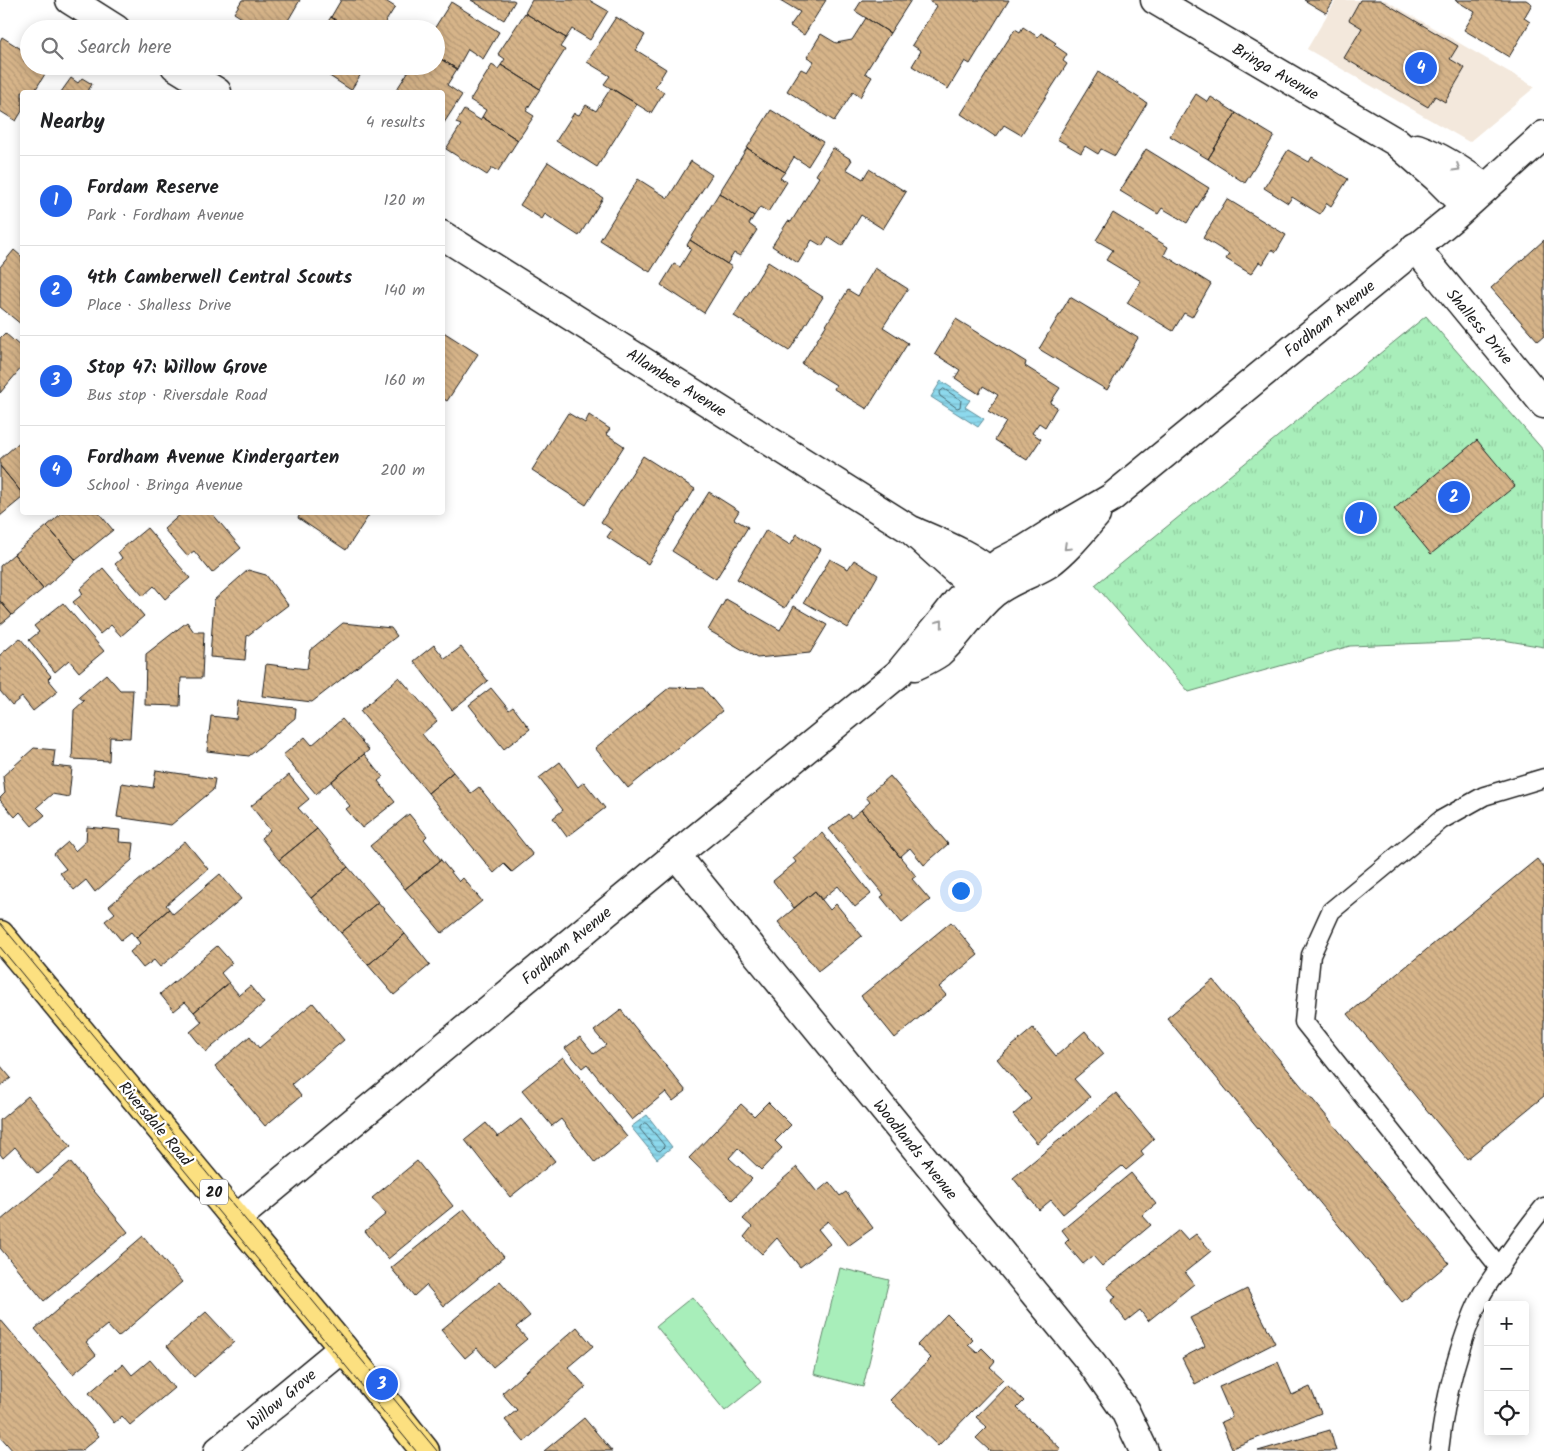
<!DOCTYPE html>
<html lang="en">
<head>
<meta charset="utf-8">
<style>
	body { margin:0; font-family:Kalam,sans-serif; background:#f6f6f6; color:#202124 }
	.controls { position:absolute; right:15px; bottom:15px; display:grid; overflow:hidden; border-radius:5px; box-shadow:0 2px 12px #0003 }
	.controls button { width:45px; height:45px; display:grid; place-items:center; padding:0; border:0; border-bottom:1px solid #e0e0e0; background:#fff; color:#202124; font:25px sans-serif }
	.you { position:absolute; left:960px; top:890px; width:18px; height:18px; margin:-12px; border:4px solid #fff; border-radius:50%; background:#1a73e8; box-shadow:0 0 0 8px #1a73e833 }
	.badge { display:grid; place-items:center; width:32px; height:32px; border-radius:50%; background:#2563eb; color:#fff; font-size:16px; font-weight:700 }
	.pin { position:absolute; translate:-50% -50%; border:2px solid #fff; box-shadow:0 1px 5px #0006 }
	.list { margin:0; padding:0; list-style:none }
	h2 { display:flex; justify-content:space-between; align-items:center; height:65px; margin:0; padding:0 20px; font-size:21px }
	h2 small { font-size:16px; font-weight:400; color:#757577 }
	.list li { display:grid; grid-template-columns:32px 1fr auto; gap:15px; align-items:center; box-sizing:border-box; height:90px; padding:0 20px; border-top:1px solid #e0e0e0 }
	.list b { display:block; font-size:19px; white-space:nowrap }
	.list p { margin:0; font-size:16px; white-space:nowrap; color:#757577 }
	.list em { font-size:16px; font-style:normal; color:#757577 }
	.icon { flex:none; width:28px; height:28px; fill:none; stroke:currentColor; stroke-width:2; stroke-linecap:round; stroke-linejoin:round }
	.map { position:relative; flex:none; width:1544px; height:1451px; overflow:hidden }
	.search { position:absolute; background:#fff; box-shadow:0 2px 12px #0003; left:20px; top:20px; width:425px; height:55px; display:flex; align-items:center; gap:12px; box-sizing:border-box; padding:0 18px; border-radius:28px; color:#757577; font-size:19px }
	.panel { position:absolute; background:#fff; box-shadow:0 2px 12px #0003; left:20px; top:90px; width:425px; height:425px; border-radius:5px }
	.map>svg:first-child { display:block }
	.built { fill:#f3e8dc }
	.grass { fill:url(#grass-tufts); stroke:#62856b }
	.pitch { fill:#a8eeba; stroke:#62856b }
	.water { fill:url(#water-rules); stroke:#608d99 }
	.lines { fill:none; stroke-linecap:round; stroke-linejoin:round }
	.shore { stroke:#496870; stroke-width:1 }
	.building { fill:url(#building-back-hatch); stroke:#1c1c1c }
	.lane-casing { stroke:#1c1c1c; stroke-width:21 }
	.street-casing { stroke:#1c1c1c; stroke-width:31 }
	.secondary-casing { stroke:#1c1c1c; stroke-width:31 }
	.primary-casing { stroke:#1c1c1c; stroke-width:31 }
	.lane { stroke:#fff; stroke-width:18 }
	.street { stroke:#fff; stroke-width:28 }
	.secondary { stroke:#fff; stroke-width:28 }
	.primary { stroke:#fce080; stroke-width:28 }
	.tram { stroke:#1c1c1c; stroke-width:1 }
	.oneway { stroke:#999 }
	.labels { text-anchor:middle; stroke-width:4.5; stroke-linejoin:round; paint-order:stroke }
	.shield { fill:#fff; stroke:#606060; stroke-width:1 }
	.shield-label { font-size:15px; font-weight:bold; fill:#1c1c1c }
	.street-label { font-size:16px; fill:#1c1c1c; stroke:#fff }
</style>
</head>
<body>
<div class="map">
<svg width="1544" height="1451" viewBox="0 0 1544 1451">
	<defs>
		<pattern id="grass-tufts" width="24" height="20" patternUnits="userSpaceOnUse" patternTransform="scale(1.25)"><rect width="24" height="20" fill="#a8eeba"/><path d="M3 7l-1-3M5 7V3M7 7l1-3M15 17l-1-3M17 17v-4M19 17l1-3" fill="none" stroke="#90cc9f"/></pattern>
		<pattern id="water-rules" width="6" height="5" patternUnits="userSpaceOnUse" patternTransform="scale(1.25)"><rect width="6" height="5" fill="#8dd9ed"/><path d="M0 2.5h6" fill="none" stroke="#79bacb"/></pattern>
		<pattern id="building-back-hatch" width="6" height="6" patternUnits="userSpaceOnUse" patternTransform="scale(1.25)"><rect width="6" height="6" fill="#d6b489"/><path d="M-1 5l2 2M0 0l6 6M5-1l2 2" fill="none" stroke="#b79a76"/></pattern>
	</defs>
	<rect width="100%" height="100%" fill="#fff"/>
	<filter id="ink" filterUnits="userSpaceOnUse"><feTurbulence type="fractalNoise" baseFrequency=".02" numOctaves="2"/><feDisplacementMap in="SourceGraphic" scale="10" xChannelSelector="R" yChannelSelector="G"/><feConvolveMatrix kernelMatrix="1 2 1 2 8 2 1 2 1" color-interpolation-filters="sRGB"/></filter>
	<g filter="url(#ink)">
		<path class="built" d="M1336 0H1385L1535 87 1469 142 1307 49Z"/>
		<path class="grass" d="M1426 316 1544 451V647L1503 640 1350 646 1189 692 1095 585Z"/>
		<path class="pitch" d="M840 1268 889 1280 863 1387 814 1374Z
			M692 1297 761 1382 725 1411 656 1326Z"/>
		<path class="water" d="M941 381 970 400 965 407 984 419 978 427 931 397Z
			M647 1115 672 1147 657 1159 631 1127Z"/>
		<g class="lines">
			<path class="shore" d="M944 389 961 400 960 407 957 408 940 396 939 393Z
				M645 1123 647 1124 664 1145V1147L660 1151 657 1150 640 1129V1127Z"/>
		</g>
		<path class="building" d="M242 0H300L283 29H259L234 13Z
			M341 0H384L395 7 381 29H349L331 17Z
			M471 0H513L515 1 504 20Z
			M532 0H589L608 11 590 40 572 29 566 38 525 13Z
			M780 0H826L804 35 790 26 800 12Z
			M862 0H911L890 33 855 11Z
			M931 0H1009L970 64 965 61 948 89 912 66 921 51 912 45 937 6 930 2Z
			M1304 0H1334L1326 13Z
			M1360 0H1380L1458 46 1450 59 1465 68 1445 102 1435 96 1428 107 1344 58 1362 28 1349 20Z
			M1455 0H1526L1532 4 1524 18 1530 22 1509 57 1464 30 1475 12Z
			M451 2 499 32 483 59 468 49 457 69 436 56V45L440 40 436 38V29H434Z
			M525 13 566 38 560 47 565 50 540 89 501 65 505 59 498 54Z
			M331 17 349 29H323Z
			M616 17 645 35 636 50 666 69 655 87 664 92 651 113 604 84 610 76 587 62Z
			M866 18 890 33 865 73 872 77 860 97 853 92 834 121 787 91 801 69 807 72 814 61 807 57 821 34 836 43 852 40Z
			M1023 27 1038 37 1041 33 1056 43 1054 45 1067 54 1063 61 1067 64 1021 135 1004 125 996 137 961 114 1015 29 1020 32Z
			M2 37 29 54 24 61 29 64V66H33L45 74 34 92H22V111L16 121 0 111V41Z
			M436 56 457 69 447 85 462 95 442 126V92H395L412 66H416L420 69 422 66H436Z
			M492 65 498 69 501 65 540 89 526 111 534 116 518 140 482 117 486 110 470 100Z
			M314 66H366L351 90Z
			M1098 72 1147 103 1115 156 1101 149 1098 154 1085 146 1081 153 1057 139Z
			M71 78 78 83 82 78 92 84 88 91 90 92H61Z
			M611 88 637 104 597 167 556 141 574 113 579 115 586 105 596 111Z
			M1196 94 1208 102 1211 97 1236 113 1208 159 1170 136Z
			M464 110 480 120 482 117 518 140 498 171 492 168 487 175 446 149 461 125 456 123Z
			M771 110 823 142 808 166 794 157 785 172 747 148Z
			M1236 113 1274 136 1245 183 1208 159Z
			M747 148 785 172 780 178 787 182 768 212 760 207 754 216 719 193Z
			M833 148 852 160 846 169 863 179 869 169 906 192 883 229 861 215 842 246 828 237 822 246 812 240 798 263 772 246 788 221 791 222 819 177 816 175Z
			M1146 149 1209 188 1187 223 1162 208 1158 214 1120 191Z
			M1288 150 1309 162 1312 157 1348 179 1331 206 1327 203 1320 214 1292 197 1288 203 1264 188Z
			M691 161 712 175 650 272 600 240 638 179 668 198Z
			M548 162 603 198 579 236 545 214 542 219 520 205Z
			M719 193 754 216 749 224 757 230 740 256 734 253 727 264 690 240Z
			M1227 199 1286 235 1276 252 1272 249 1263 264 1259 262 1251 274 1226 259 1229 254 1203 238Z
			M1113 213 1168 247 1164 255 1211 284 1192 317 1184 313 1173 331 1127 303 1141 281 1106 260 1113 250 1096 240Z
			M690 240 732 267 704 313 661 285 674 264 680 267 691 249 687 245Z
			M1544 240V336L1538 341 1491 288Z
			M14 250 22 257V325L0 307V267Z
			M768 262 823 297 789 351 734 316Z
			M875 268 908 289 883 327 908 343 867 409 834 389 836 385 802 364 848 290 858 296Z
			M1070 297 1138 338 1107 390 1039 349Z
			M956 319 1026 362 1025 366 1060 388 1050 403 1057 407 1045 427 1039 423 1032 433 1041 439 1027 460 995 440 1006 422 988 411 998 395 983 386 979 394 955 378 960 370 935 354Z
			M442 331 478 354 447 401 442 398Z
			M5 333 22 348V367L0 393V338Z
			M568 413 585 423 589 415 610 429 606 434 624 446 586 505 532 470Z
			M22 440V493L0 466V459Z
			M1477 440 1515 486 1431 554 1394 509Z
			M643 456 695 489 648 564 607 537 612 530 601 522Z
			M0 466 22 493V498L0 516Z
			M709 492 739 511 734 519 748 527 716 579 672 551Z
			M63 512H98L113 530 76 560 47 526Z
			M183 512H211L241 548 212 573 194 551 187 556 164 529Z
			M301 512H371L346 550 298 518Z
			M47 526 76 560 43 589 14 554Z
			M147 528 190 578 165 599 154 586 143 596 115 564 122 558 118 552Z
			M766 530 790 545 797 534 821 549 785 608 737 579Z
			M14 554 43 589 12 615 0 601V566Z
			M830 559 848 569 854 560 878 575 848 628 804 602Z
			M103 568 144 616 121 636 111 625 100 634 73 602 83 594 80 589Z
			M248 570 266 575 288 605 247 636 245 660 210 657 214 600Z
			M726 599 780 630 794 606 827 625 810 653 757 658 708 630Z
			M0 601 12 615 0 625Z
			M63 603 104 651 79 672 69 660 55 672 29 640 39 632 34 626Z
			M187 622 194 632H204L202 678H181L180 706 145 705 146 654Z
			M343 623 391 628 397 636 312 702 262 696 266 664 307 669 310 650Z
			M20 638 51 676 48 679 58 691 33 711 22 697 12 705 0 691V655Z
			M434 645 445 659 461 647 488 681 452 710 414 661Z
			M106 674 120 690H133L130 738 110 737 109 761 72 759 74 710 84 701 79 697Z
			M399 677 437 721 422 734 453 772 428 793 360 711Z
			M670 687 703 688 722 711 628 788 595 748Z
			M491 688 509 710 513 707 530 729 504 749 469 705Z
			M238 701 296 708 295 718 249 756 207 751 211 716 236 719Z
			M342 719 369 750 316 794 283 755 305 737 312 745Z
			M34 748 55 750 53 766 72 768 69 797 52 794 37 807 45 815 32 826 20 812 15 817 0 800V798L5 793 3 776Z
			M364 754 383 777 378 781 395 802 362 828 346 809 350 806 331 782Z
			M560 762 578 787 584 782 605 808 567 837 553 818 563 810 539 778Z
			M156 770 215 779 213 790 171 825 117 817 122 783 153 788Z
			M453 772 471 793 479 787 533 855 512 872 504 864 494 873 428 793Z
			M289 775 309 799 298 808 317 829 279 860 261 838 270 830 251 806Z
			M890 776 948 844 924 865 910 848 900 857 861 810 870 802 866 797Z
			M861 810 916 876 912 879 930 900 902 923 881 897 884 895 829 829 848 814 851 818Z
			M409 814 427 836 424 839 441 860 405 889 370 846Z
			M87 827 120 830 119 842 134 843 132 860 95 892 86 880 74 890 60 873 66 869 54 854 68 842 75 851 86 841Z
			M317 829 348 867 311 898 279 860Z
			M822 833 871 894 855 907 838 886 821 900 815 891 794 908 773 881 796 862 793 858Z
			M185 841 208 869 166 905 169 909 136 938 131 932 121 940 105 921 115 913 109 906Z
			M1537 859 1544 868V1096L1467 1159 1348 1014Z
			M441 860 459 882 463 878 482 901 442 933 405 889Z
			M348 867 378 902 341 933 311 898Z
			M220 874 241 899 160 967 154 960 143 968 130 952 140 943 136 938 169 909 173 914Z
			M815 891 830 910 836 904 862 936 818 971 778 922Z
			M378 902 405 934 368 965 341 933Z
			M951 922 978 955 939 987 946 995 895 1038 861 996Z
			M405 934 430 965 394 995 368 965Z
			M217 946 232 963 221 973 229 983 194 1012 185 1002 174 1011 160 994Z
			M1213 980 1449 1263 1402 1302 1167 1018Z
			M229 983 239 995 250 986 264 1003 206 1052 190 1032 202 1022 194 1012Z
			M313 1003 344 1040 292 1084 301 1096 265 1126 215 1066 250 1036 259 1048Z
			M621 1010 686 1091 673 1101 666 1092 632 1120 587 1064 582 1068 565 1048 580 1037 594 1054 606 1045 594 1031Z
			M1033 1028 1056 1056 1085 1031 1104 1054 1074 1079 1090 1097 1037 1143 1013 1115 1031 1099 997 1059Z
			M563 1057 627 1137 595 1163 561 1119 552 1126 522 1090Z
			M0 1065 11 1078 0 1086Z
			M1116 1093 1154 1139 1141 1151 1144 1155 1126 1170 1122 1166 1063 1214 1051 1200 1039 1210 1013 1178Z
			M28 1096 71 1146 38 1174 15 1147 3 1158 0 1154V1120Z
			M768 1102 791 1125 775 1141 782 1148 761 1170 738 1148 729 1158 752 1179 732 1200 689 1158 741 1104 754 1116Z
			M521 1119 555 1161 510 1197 465 1140 486 1123 498 1137Z
			M417 1161 453 1206 388 1259 365 1231 386 1214 372 1198Z
			M70 1162 128 1232 44 1301 0 1248V1221Z
			M797 1167 817 1192 829 1182 840 1196 846 1192 873 1228 848 1246 828 1221 818 1229 830 1244 800 1267 777 1238 762 1254 744 1237 752 1227 743 1219 768 1192Z
			M1131 1173 1156 1204 1142 1215 1151 1225 1102 1266 1093 1256 1083 1264 1065 1243 1069 1239 1062 1230Z
			M464 1209 504 1257 444 1306 426 1285 414 1296 391 1268Z
			M1179 1230 1188 1240 1196 1234 1211 1251 1185 1272 1194 1284 1148 1321 1140 1310 1126 1321 1111 1301 1116 1297 1107 1287Z
			M143 1236 182 1282 118 1337 107 1325 86 1342 96 1355 73 1374 35 1329Z
			M500 1281 530 1316 516 1327 527 1339 493 1367 477 1348 465 1358 441 1330Z
			M1247 1289 1275 1343 1195 1384 1182 1358 1205 1346 1190 1318Z
			M206 1312 234 1342 194 1377 167 1346Z
			M947 1314 973 1340 968 1345 977 1353 982 1348 995 1361 990 1367 1003 1379 938 1446 890 1400 931 1358 917 1345Z
			M0 1319 99 1436 81 1451H13L0 1436Z
			M577 1327 593 1346 568 1367 586 1387 524 1442 505 1420 517 1410 502 1393Z
			M150 1360 174 1388 130 1425 122 1416 114 1423 89 1393 123 1364 132 1375Z
			M1278 1362 1292 1395 1310 1387 1321 1413 1232 1448 1221 1422 1232 1417 1219 1387Z
			M1007 1385 1024 1401 1017 1408 1061 1449 1059 1451H990L976 1438 987 1427 976 1417Z
			M584 1418 612 1451H544Z
			M1330 1430 1336 1451H1258Z"/>
		<g class="lines">
			<g class="lane-casing">
				<path id="lane" d="M1500 1268 1304 1022 1311 955 1331 911 1441 820 1484 796 1544 778
					M1439 1451C1445 1396 1458 1344 1482 1294 1488 1283 1496 1273 1503 1262 1516 1243 1529 1225 1544 1207"/>
			</g>
			<g class="street-casing">
				<path id="street" d="M70 0 116 29
					M1155 0 1396 142 1437 178 1465 206
					M175 66 217 92
					M1417 148C1442 157 1464 172 1485 188
					M442 235 911 530C931 539 981 558 992 576 994 580 995 587 996 591L983 590 972 585 911 530
					M1415 247 1544 404
					M676 855 1092 1364 1125 1411 1144 1451
					M218 1451 343 1348"/>
			</g>
			<g class="secondary-casing">
				<path id="secondary" d="M915 666C923 662 932 658 939 653 960 635 972 611 994 593 1010 580 1030 575 1048 564 1067 550 1081 532 1096 515
					M236 1219 676 855 898 674 944 618 958 600 972 585 1001 562 1024 550 1051 533 1111 498 1456 215 1544 135"/>
			</g>
			<g class="primary-casing">
				<path id="primary" d="M0 935 343 1348 425 1451"/>
			</g>
			<use href="#lane" class="lane"/>
			<use href="#street" class="street"/>
			<use href="#secondary" class="secondary"/>
			<use href="#primary" class="primary"/>
			<path class="tram" d="M0 923 437 1451
				M0 947 416 1451"/>
		</g>
		<defs><path id="oneway-chevron" d="M-2-3.5L2.5 0L-2 3.5" fill="none" stroke-width="1.6" stroke-linecap="round" stroke-linejoin="round" transform="scale(1.25)"/></defs>
		<g class="oneway">
			<use href="#oneway-chevron" transform="translate(1457 168) rotate(31)"/>
			<use href="#oneway-chevron" transform="translate(1067 547) rotate(136)"/>
			<use href="#oneway-chevron" transform="translate(940 623) rotate(-51)"/>
		</g>
	</g>
	<g class="labels">
		<rect class="shield" x="200" y="1179.5" width="28" height="25" rx="4"/>
		<g class="shield-label">
			<text x="214" y="1197">20</text>
		</g>
		<g class="street-label">
			<text transform="translate(1276 71) rotate(30)" y="6">Bringa Avenue</text>
			<text transform="translate(1329 318) rotate(-39)" y="6">Fordham Avenue</text>
			<text transform="translate(1480 326) rotate(50)" y="6">Shalless Drive</text>
			<text transform="translate(677 382) rotate(32)" y="6">Allambee Avenue</text>
			<text transform="translate(566 945) rotate(-40)" y="6">Fordham Avenue</text>
			<text transform="translate(156 1123) rotate(50)" y="6">Riversdale Road</text>
			<text transform="translate(916 1149) rotate(51)" y="6">Woodlands Avenue</text>
			<text transform="translate(281 1399) rotate(-40)" y="6">Willow Grove</text>
		</g>
	</g>
</svg>
<div class="controls">
<button>+</button>
<button>−</button>
<button><svg class="icon" aria-label="locate" viewBox="0 0 24 24"><circle cx="12" cy="12" r="6"/><path d="M12 2v4M12 18v4M2 12h4M18 12h4"/></svg></button>
</div>
<div class="you"></div>
<div class="pin badge" style="left:1361px;top:518px">1</div>
<div class="pin badge" style="left:1454px;top:497px">2</div>
<div class="pin badge" style="left:382px;top:1384px">3</div>
<div class="pin badge" style="left:1421px;top:68px">4</div>
<div class="search"><svg class="icon" aria-label="search" viewBox="0 0 24 24"><circle cx="10" cy="10" r="6"/><path d="M15 15l6 6"/></svg>Search here</div>
<section class="panel">
<h2>Nearby<small>4 results</small></h2>
<ul class="list">
<li><span class="badge">1</span><div><b>Fordam Reserve</b><p>Park · Fordham Avenue</p></div><em>120 m</em></li>
<li><span class="badge">2</span><div><b>4th Camberwell Central Scouts</b><p>Place · Shalless Drive</p></div><em>140 m</em></li>
<li><span class="badge">3</span><div><b>Stop 47: Willow Grove</b><p>Bus stop · Riversdale Road</p></div><em>160 m</em></li>
<li><span class="badge">4</span><div><b>Fordham Avenue Kindergarten</b><p>School · Bringa Avenue</p></div><em>200 m</em></li>
</ul>
</section>
</div>
</body>
</html>
